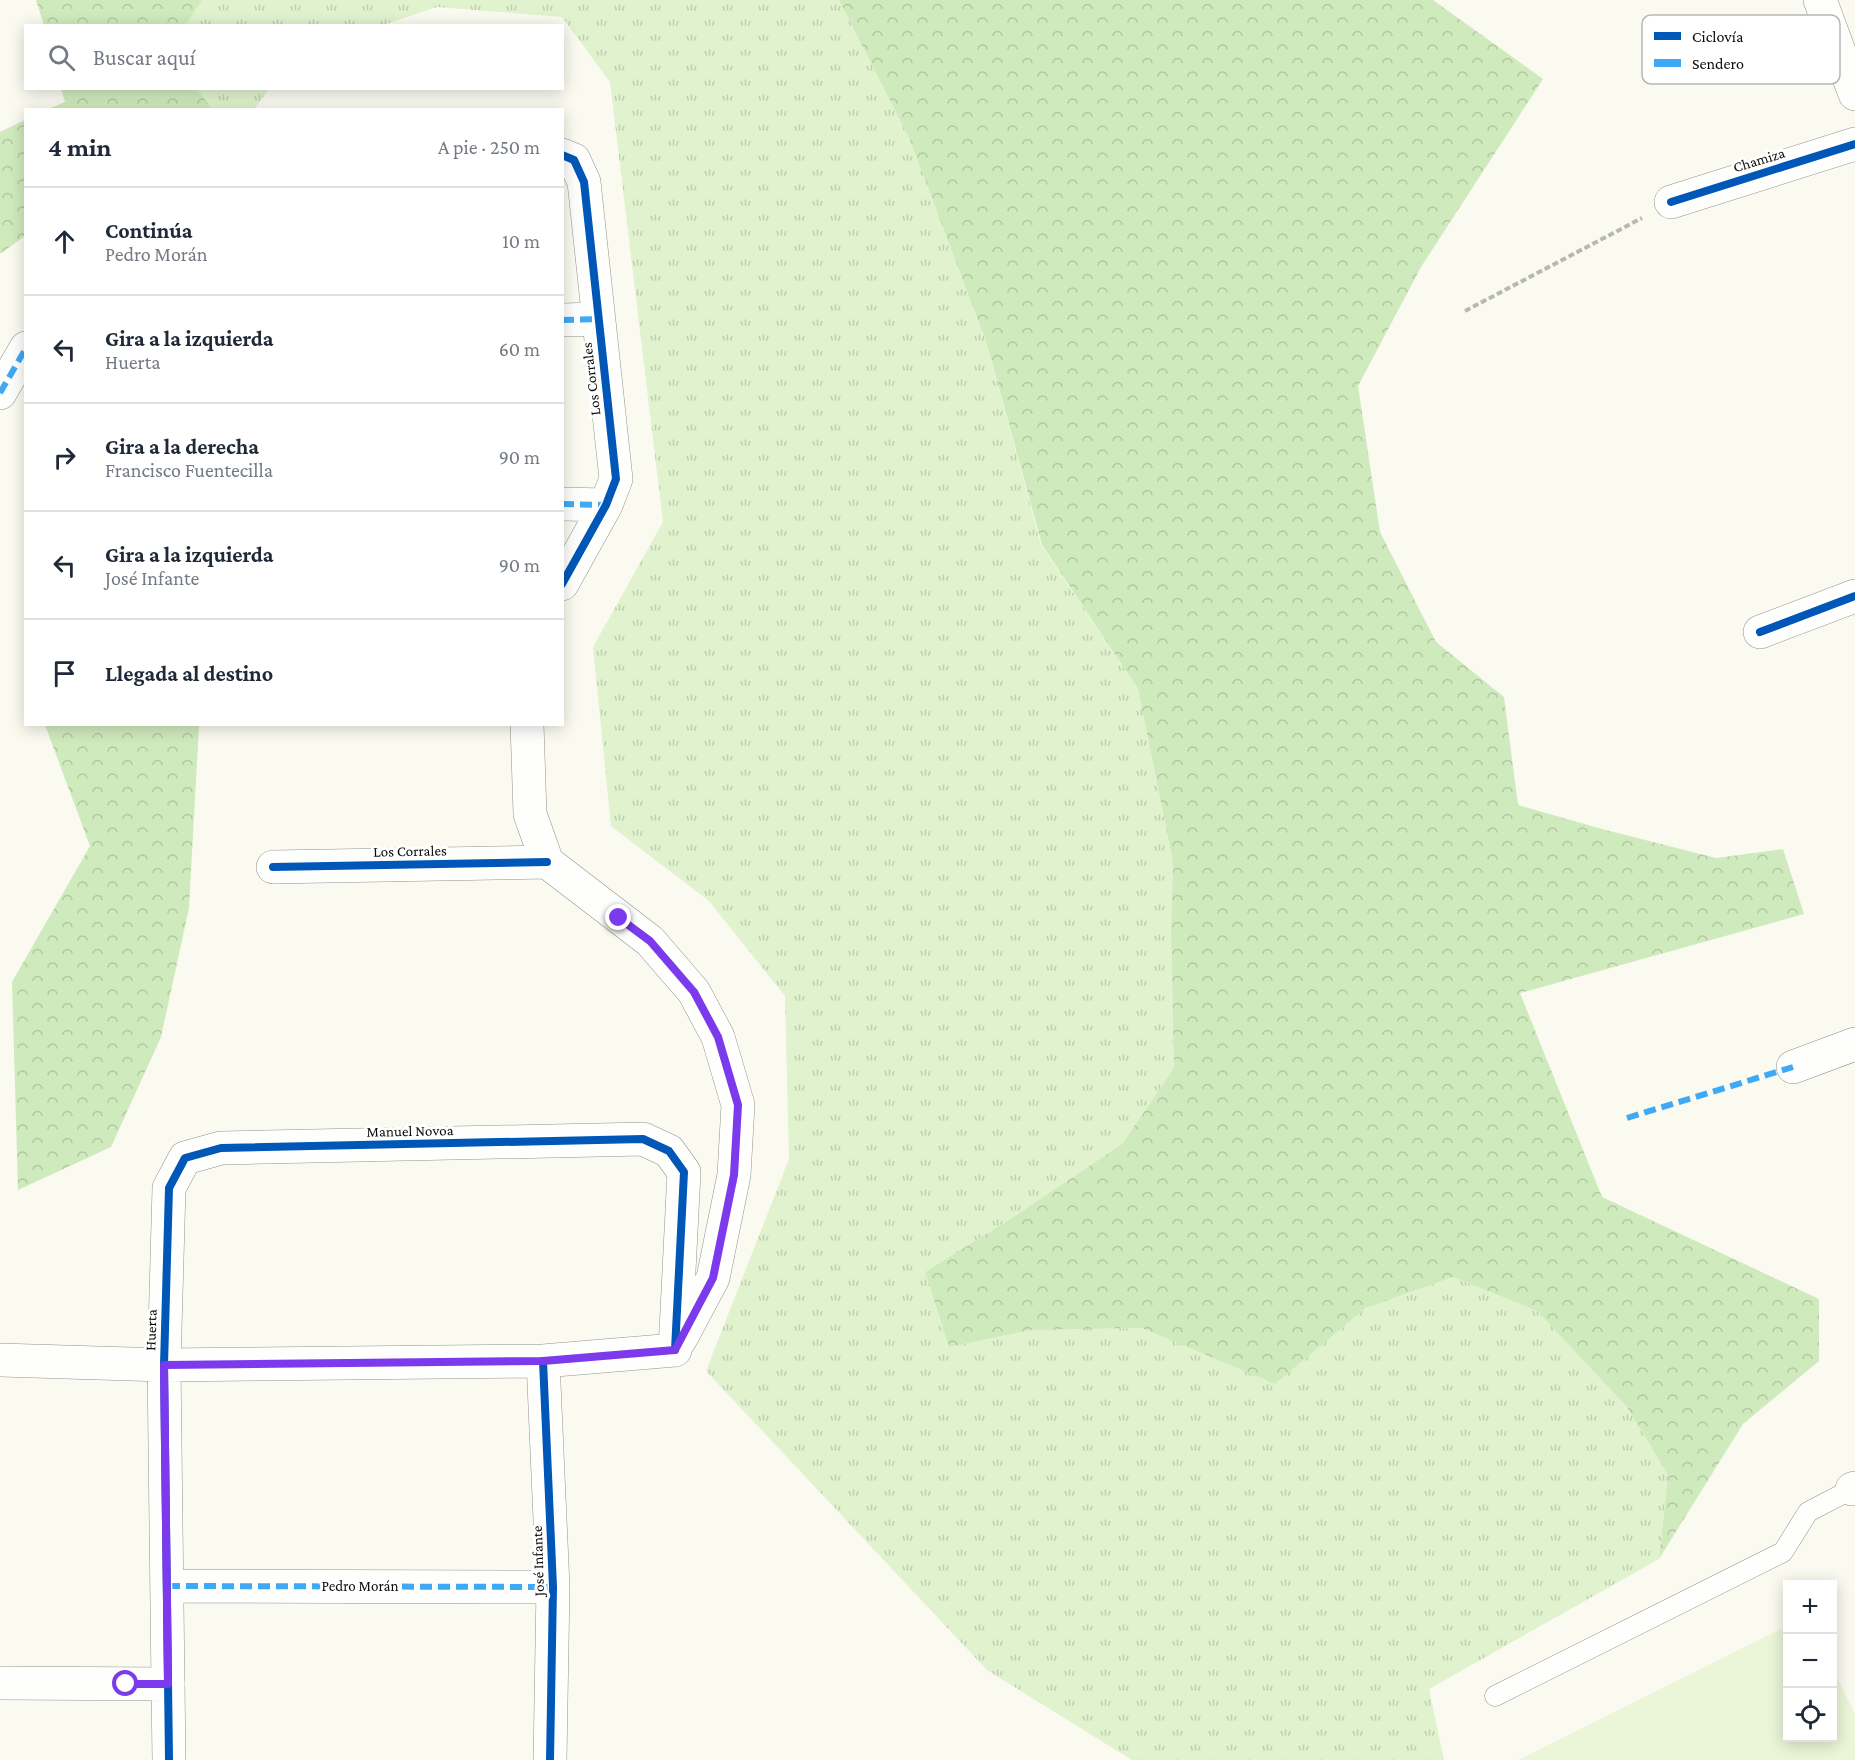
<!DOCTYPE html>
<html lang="es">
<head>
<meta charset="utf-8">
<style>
	body { margin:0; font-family:"Crimson Pro",serif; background:#f2f2f3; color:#1f2937 }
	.controls { position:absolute; right:18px; bottom:18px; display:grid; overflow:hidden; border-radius:0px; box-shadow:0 3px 15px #0003 }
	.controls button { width:54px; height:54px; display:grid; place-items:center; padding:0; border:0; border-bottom:2px solid #e0e1e3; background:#fff; color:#1f2937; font:30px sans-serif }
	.stop { position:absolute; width:18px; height:18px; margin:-14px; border:4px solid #7c3aed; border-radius:50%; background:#fff }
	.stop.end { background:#7c3aed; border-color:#fff; box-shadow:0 2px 6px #0008 }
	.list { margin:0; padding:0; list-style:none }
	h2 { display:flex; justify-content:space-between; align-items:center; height:78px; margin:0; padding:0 24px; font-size:26px }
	h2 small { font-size:20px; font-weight:400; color:#747a83 }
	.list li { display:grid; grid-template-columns:39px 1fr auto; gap:18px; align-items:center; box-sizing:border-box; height:108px; padding:0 24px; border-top:2px solid #e0e1e3 }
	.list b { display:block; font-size:22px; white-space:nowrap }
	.list p { margin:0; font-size:20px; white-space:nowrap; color:#747a83 }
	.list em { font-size:20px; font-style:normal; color:#747a83 }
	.icon { flex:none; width:33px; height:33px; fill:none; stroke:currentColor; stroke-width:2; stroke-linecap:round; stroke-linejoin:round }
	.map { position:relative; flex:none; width:1855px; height:1760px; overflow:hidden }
	.search { position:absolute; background:#fff; box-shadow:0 3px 15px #0003; left:24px; top:24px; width:540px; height:66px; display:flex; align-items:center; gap:15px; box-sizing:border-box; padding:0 21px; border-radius:0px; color:#747a83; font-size:22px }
	.panel { position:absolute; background:#fff; box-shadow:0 3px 15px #0003; left:24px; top:108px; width:540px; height:618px; border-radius:0px }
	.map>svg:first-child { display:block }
	.grass { fill:url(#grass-tufts) }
	.forest { fill:url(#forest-crowns) }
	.pitch { fill:#ebf6d8 }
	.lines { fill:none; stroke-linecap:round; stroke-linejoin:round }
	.service-casing { stroke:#93938f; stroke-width:21 }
	.minor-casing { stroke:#93938f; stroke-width:34 }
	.tertiary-casing { stroke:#93938f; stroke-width:34 }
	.path { stroke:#b7b7b5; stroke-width:4; stroke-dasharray:6 3; stroke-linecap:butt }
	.service { stroke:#fefefd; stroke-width:20 }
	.minor { stroke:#fefefd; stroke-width:33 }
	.tertiary { stroke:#fefefd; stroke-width:33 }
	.quiet { stroke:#3fa9f5; stroke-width:6; stroke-dasharray:12 6; stroke-linecap:butt }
	.cycleway-casing { stroke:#fff; stroke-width:11 }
	.cycleway { stroke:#0057b8; stroke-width:8 }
	.route { stroke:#7c3aed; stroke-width:8 }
	.labels { text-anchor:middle; stroke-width:6; stroke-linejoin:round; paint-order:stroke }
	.street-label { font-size:15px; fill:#0c0c0c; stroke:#fff }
	.key { fill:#fff; stroke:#b6b6b6; stroke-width:1.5 }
	.key-label { font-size:16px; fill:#0c0c0c }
</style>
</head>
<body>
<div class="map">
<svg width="1855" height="1760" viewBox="0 0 1855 1760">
	<defs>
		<pattern id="grass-tufts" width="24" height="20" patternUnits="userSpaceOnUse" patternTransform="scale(1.5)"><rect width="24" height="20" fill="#e0f2ce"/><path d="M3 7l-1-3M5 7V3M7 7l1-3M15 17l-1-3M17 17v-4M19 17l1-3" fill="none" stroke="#bfceb0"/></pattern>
		<pattern id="forest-crowns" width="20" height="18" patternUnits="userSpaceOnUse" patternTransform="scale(1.5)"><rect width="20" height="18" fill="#cfeabc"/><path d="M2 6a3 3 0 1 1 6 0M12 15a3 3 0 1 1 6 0" fill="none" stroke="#b1c8a0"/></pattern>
	</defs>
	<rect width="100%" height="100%" fill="#fafaf0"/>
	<path class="grass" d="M202 0H839L910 140 987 344 1041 545 1138 689 1173 862 1171 932 1174 1068 1122 1144 1012 1218 925 1272 949 1347 1031 1330 1143 1328 1275 1384 1366 1308 1453 1277 1537 1311 1627 1407 1668 1475 1659 1559 1429 1689 1444 1760H1132L987 1670 706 1371 789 1159 785 996 709 901 611 826 593 647 663 522 610 82 562 17 437 7 383 25 185 26Z
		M197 89H269L254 110 212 109Z"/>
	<path class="forest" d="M36 0H202L185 26 44 25Z
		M839 0H1433L1543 79 1421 267 1358 386 1380 532 1436 642 1504 697 1518 805 1602 829 1716 858 1783 849 1804 914 1520 993 1602 1197 1819 1299V1361L1743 1424 1659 1559 1668 1475 1627 1407 1537 1311 1453 1277 1366 1308 1275 1384 1142 1328 1031 1330 949 1347 925 1272 1012 1218 1122 1144 1174 1068 1171 932 1173 862 1138 689 1042 545 987 344 910 140Z
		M61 89H197L212 109H48L65 102Z
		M25 120V236L0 254V132Z
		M45 725H199L189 908 161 1037 111 1147 18 1190 12 982 90 846Z"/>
	<path class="pitch" d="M1787 1626 1788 1738H1832L1833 1670 1855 1714V1760H1518Z"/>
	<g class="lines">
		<g class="service-casing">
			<path id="service" d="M1495 1696 1783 1552 1808 1512 1852 1489"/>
		</g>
		<g class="minor-casing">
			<path id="minor" d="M1820 0 1855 94
				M562 155 574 160 584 182 616 479 606 505 562 584
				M1671 202 1855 144
				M562 320 598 319
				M0 393 26 348
				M562 504 606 505
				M1760 632 1855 596
				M527 724 530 814 547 862
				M547 862 650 941 694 992 718 1037 738 1105 734 1175 713 1278 680 1340
				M273 867 547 862
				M1793 1067 1855 1044
				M0 1360 164 1365 543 1361 675 1350
				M543 1361 553 1587 550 1760
				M1852 1489 1855 1488
				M168 1586 553 1587
				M168 1684 164 1365 169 1188 185 1158 221 1148 643 1139 669 1151 684 1172 675 1350"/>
		</g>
		<g class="tertiary-casing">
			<path id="tertiary" d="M0 1683 168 1684 169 1760"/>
		</g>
		<path class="path" d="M1465 311 1642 218"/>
		<use href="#service" class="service"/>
		<use href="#minor" class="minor"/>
		<use href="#tertiary" class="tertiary"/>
		<path class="quiet" d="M562 320 598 319
			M0 393 26 348
			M562 504 606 505
			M1627 1118 1793 1067
			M168 1586 553 1587"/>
		<g class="cycleway-casing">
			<path id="cycleway" d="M562 155 574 160 584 182 616 479 606 505 562 584
				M1671 202 1855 144
				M1760 632 1855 596
				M273 867 547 862
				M543 1361 553 1587 550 1760
				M169 1760 164 1365 169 1188 185 1158 221 1148 643 1139 669 1151 684 1172 675 1350"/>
		</g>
		<use href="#cycleway" class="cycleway"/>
	</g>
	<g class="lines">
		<path class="route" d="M126 1684H168L164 1365 543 1361 675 1350 713 1278 734 1175 738 1105 718 1037 694 992 650 941 619 918"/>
	</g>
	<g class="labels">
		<g class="street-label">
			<text transform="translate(1759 160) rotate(-17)" y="5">Chamiza</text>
			<text transform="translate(591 379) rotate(-97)" y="5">Los Corrales</text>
			<text transform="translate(410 851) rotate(-1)" y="5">Los Corrales</text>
			<text transform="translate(410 1131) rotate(-1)" y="5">Manuel Novoa</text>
			<text transform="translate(151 1330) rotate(-88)" y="5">Huerta</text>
			<text transform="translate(538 1561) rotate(-92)" y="5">José Infante</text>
			<text x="360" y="1591">Pedro Morán</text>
		</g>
	</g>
	<rect x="1642" y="15" width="198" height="69" rx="9" class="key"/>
	<rect x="1654" y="32" width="27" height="8" fill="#0057b8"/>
	<rect x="1654" y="59" width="27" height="8" fill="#3fa9f5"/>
	<g class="key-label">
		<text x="1692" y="42">Ciclovía</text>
		<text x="1692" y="69">Sendero</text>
	</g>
</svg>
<div class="controls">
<button>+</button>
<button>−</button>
<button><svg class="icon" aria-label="locate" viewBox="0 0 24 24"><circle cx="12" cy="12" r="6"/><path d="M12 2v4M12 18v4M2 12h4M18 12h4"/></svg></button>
</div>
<div class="stop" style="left:126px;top:1684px"></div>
<div class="stop end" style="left:619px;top:918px"></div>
<div class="search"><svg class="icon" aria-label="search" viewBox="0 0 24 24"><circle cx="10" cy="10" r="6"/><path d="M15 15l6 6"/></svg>Buscar aquí</div>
<section class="panel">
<h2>4 min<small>A pie · 250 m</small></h2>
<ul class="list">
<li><svg class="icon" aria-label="ahead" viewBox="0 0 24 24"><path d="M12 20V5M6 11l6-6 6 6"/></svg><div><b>Continúa</b><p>Pedro Morán</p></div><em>10 m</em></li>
<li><svg class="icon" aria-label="left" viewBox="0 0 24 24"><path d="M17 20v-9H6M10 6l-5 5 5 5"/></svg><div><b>Gira a la izquierda</b><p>Huerta</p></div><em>60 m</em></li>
<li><svg class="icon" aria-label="right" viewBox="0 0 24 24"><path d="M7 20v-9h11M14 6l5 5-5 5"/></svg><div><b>Gira a la derecha</b><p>Francisco Fuentecilla</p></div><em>90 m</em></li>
<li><svg class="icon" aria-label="left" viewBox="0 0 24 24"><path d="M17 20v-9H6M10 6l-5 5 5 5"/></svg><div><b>Gira a la izquierda</b><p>José Infante</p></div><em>90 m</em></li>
<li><svg class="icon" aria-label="arrive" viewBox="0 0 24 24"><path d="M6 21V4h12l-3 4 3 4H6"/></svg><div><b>Llegada al destino</b></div></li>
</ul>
</section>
</div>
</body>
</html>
